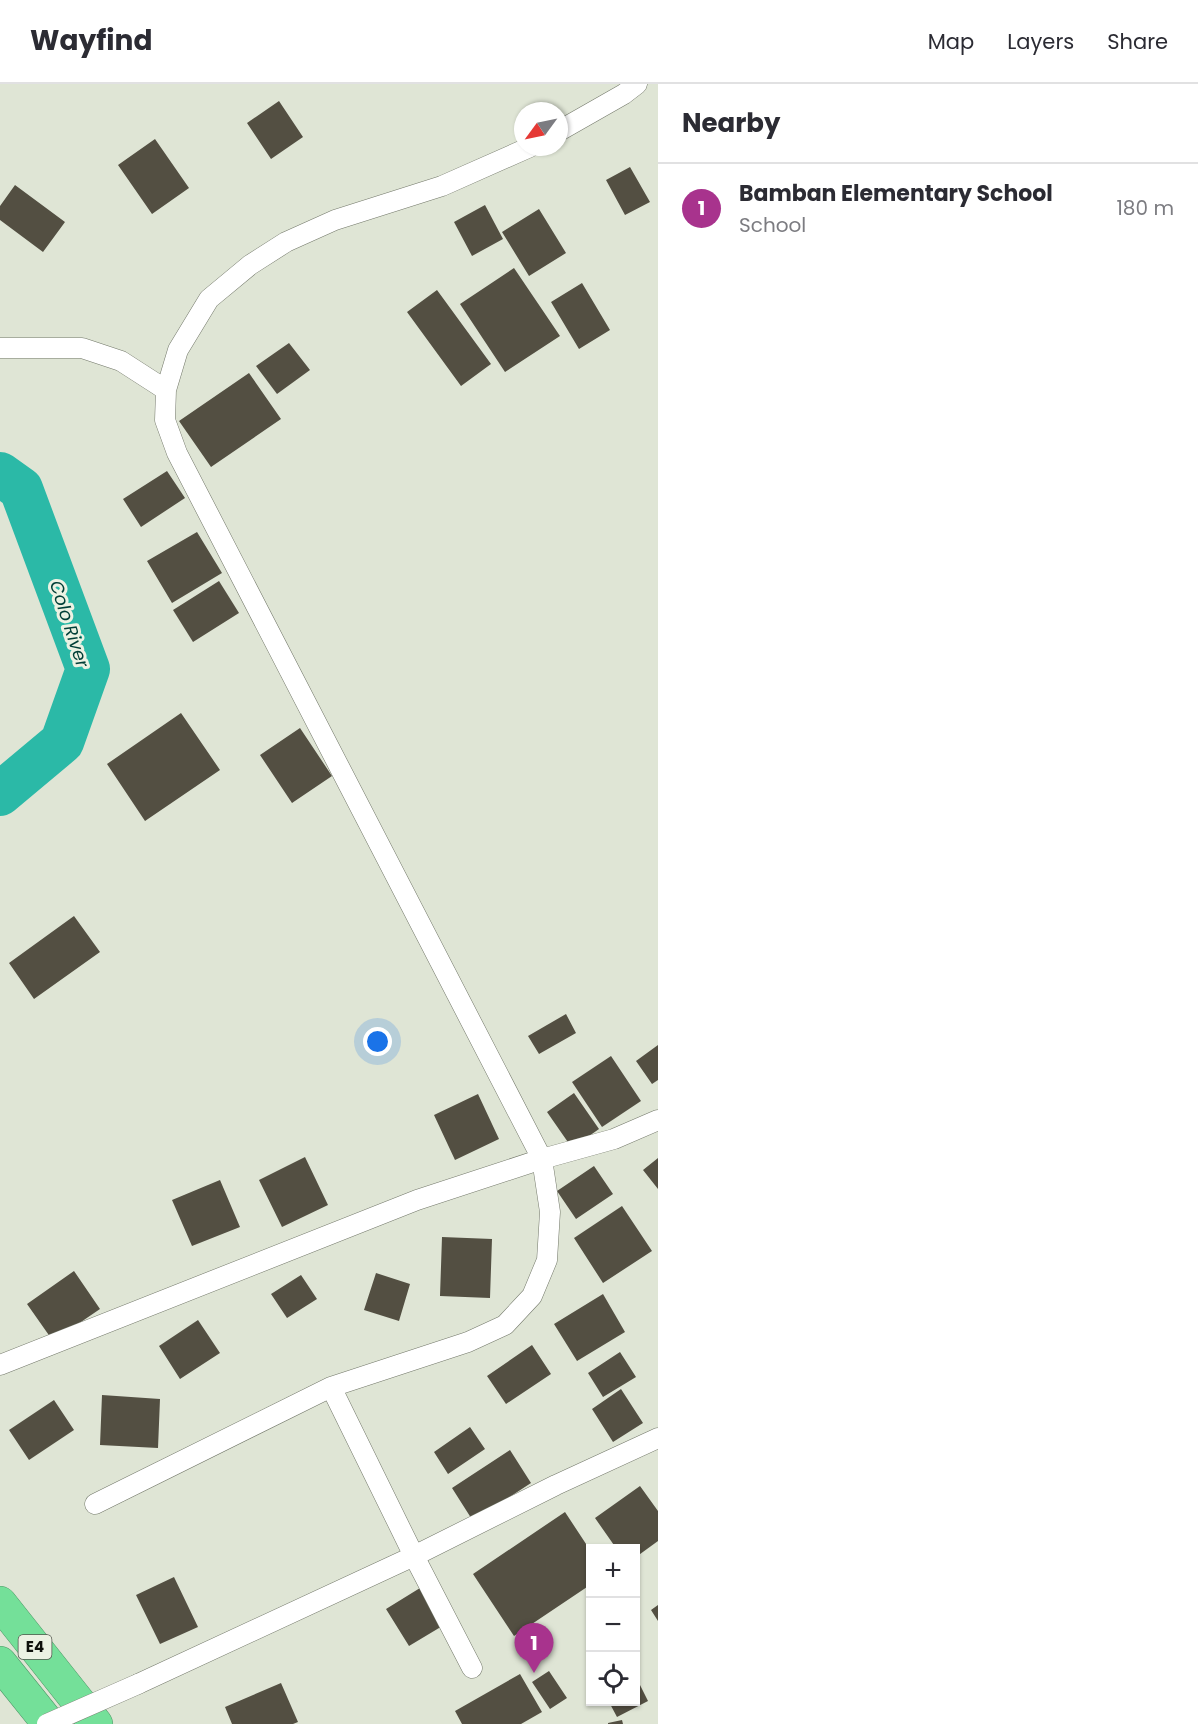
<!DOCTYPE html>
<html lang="en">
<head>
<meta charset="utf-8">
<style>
	body { margin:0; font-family:Poppins,sans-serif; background:#f2f2f3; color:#2b2b33 }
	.controls { position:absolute; right:18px; bottom:18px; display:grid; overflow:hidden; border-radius:0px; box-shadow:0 2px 4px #0004 }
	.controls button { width:54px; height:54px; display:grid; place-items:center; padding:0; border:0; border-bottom:2px solid #e1e1e2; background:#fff; color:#2b2b33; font:30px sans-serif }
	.compass { position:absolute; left:514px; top:18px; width:54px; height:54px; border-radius:50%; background:#fff; box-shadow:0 2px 4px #0004; rotate:237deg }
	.you { position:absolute; left:378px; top:958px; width:21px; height:21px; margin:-15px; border:4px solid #fff; border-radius:50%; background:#1a73e8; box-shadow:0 0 0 9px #1a73e833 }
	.badge { display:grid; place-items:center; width:39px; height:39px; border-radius:50%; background:#a8338d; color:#fff; font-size:20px; font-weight:700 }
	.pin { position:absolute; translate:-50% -50px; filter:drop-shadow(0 2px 3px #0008) }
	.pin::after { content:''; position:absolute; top:32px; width:21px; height:18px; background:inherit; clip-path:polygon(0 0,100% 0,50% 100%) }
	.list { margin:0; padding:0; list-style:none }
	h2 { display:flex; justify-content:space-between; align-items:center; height:78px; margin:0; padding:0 24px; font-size:26px }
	h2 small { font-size:20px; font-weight:400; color:#7c7c81 }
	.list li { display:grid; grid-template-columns:39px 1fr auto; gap:18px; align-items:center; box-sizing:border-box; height:90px; padding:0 24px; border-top:2px solid #e1e1e2 }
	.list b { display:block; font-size:22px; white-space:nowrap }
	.list p { margin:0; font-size:20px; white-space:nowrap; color:#7c7c81 }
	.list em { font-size:20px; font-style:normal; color:#7c7c81 }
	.icon { flex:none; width:33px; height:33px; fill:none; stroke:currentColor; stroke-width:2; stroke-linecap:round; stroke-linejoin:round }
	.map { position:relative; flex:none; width:658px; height:1640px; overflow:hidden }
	header { display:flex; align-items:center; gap:36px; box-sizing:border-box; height:84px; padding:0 30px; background:#fff; border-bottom:2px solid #e1e1e2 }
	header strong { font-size:28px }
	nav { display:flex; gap:33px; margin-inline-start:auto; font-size:21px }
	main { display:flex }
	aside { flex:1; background:#fff }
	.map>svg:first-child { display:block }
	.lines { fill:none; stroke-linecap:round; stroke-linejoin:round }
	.river { stroke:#2bb9a7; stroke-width:44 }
	.building { fill:#534f42 }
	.street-casing { stroke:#73786a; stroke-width:21 }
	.highway-casing { stroke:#519868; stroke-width:34 }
	.street { stroke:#fff; stroke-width:20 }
	.highway { stroke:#74e099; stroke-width:33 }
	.street-bridge-casing { stroke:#73786a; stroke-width:21; stroke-linecap:butt }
	.street-bridge { stroke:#fff; stroke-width:20 }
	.labels { text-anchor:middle; stroke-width:6; stroke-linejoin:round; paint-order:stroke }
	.shield { fill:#ecf2e3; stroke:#51544c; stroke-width:1.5 }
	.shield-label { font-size:15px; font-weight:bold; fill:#0f110c }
	.water-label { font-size:18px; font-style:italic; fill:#003f37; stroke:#ecf2e3 }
</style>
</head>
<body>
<header>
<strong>Wayfind</strong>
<nav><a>Map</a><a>Layers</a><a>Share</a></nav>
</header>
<main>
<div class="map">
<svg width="658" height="1640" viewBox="0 0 658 1640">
	<rect width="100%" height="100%" fill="#dfe5d5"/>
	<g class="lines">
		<path class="river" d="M0 390 21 405 88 585 62 658 0 710"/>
	</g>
	<path class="building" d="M279 17 303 53 271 75 247 39Z
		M155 55 189 104 152 130 118 81Z
		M630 83 650 118 625 131 606 96Z
		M15 101 65 138 43 168 0 136V122Z
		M485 121 503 155 472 172 454 138Z
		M539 125 566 169 529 192 502 148Z
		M514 184 560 252 505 288 460 220Z
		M582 199 610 246 579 265 551 218Z
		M437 206 491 280 461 302 407 228Z
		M289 259 310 286 277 310 256 282Z
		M249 289 281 335 211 383 179 337Z
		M167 387 185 414 141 443 123 415Z
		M197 448 222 489 172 519 147 477Z
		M219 497 239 529 193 558 173 526Z
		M181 629 220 686 145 737 107 680Z
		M300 644 332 692 292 719 260 671Z
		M74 832 100 868 34 915 9 879Z
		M566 930 576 949 539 970 528 952Z
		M658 961V996L652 1000 636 977Z
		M611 972 641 1017 602 1043 572 998Z
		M574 1009 599 1045 572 1064 547 1028Z
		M478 1010 499 1055 455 1076 434 1031Z
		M305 1073 328 1121 282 1143 259 1096Z
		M658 1074V1105L643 1086Z
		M594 1082 613 1110 576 1135 557 1107Z
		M220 1096 240 1143 192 1162 172 1116Z
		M622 1122 652 1167 603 1199 574 1154Z
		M442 1153 492 1155 490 1214 440 1212Z
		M74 1187 100 1225 53 1257 27 1220Z
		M376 1189 410 1200 399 1237 364 1226Z
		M301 1191 317 1215 287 1234 271 1210Z
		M603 1210 625 1248 577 1277 554 1240Z
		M198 1236 220 1269 180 1295 159 1262Z
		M532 1261 551 1290 506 1320 487 1292Z
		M620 1268 636 1293 603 1313 588 1289Z
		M621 1305 643 1339 613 1358 592 1325Z
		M102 1311 160 1315 158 1364 100 1361Z
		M54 1316 74 1346 29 1376 9 1346Z
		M470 1343 485 1365 448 1390 434 1368Z
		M510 1366 531 1399 473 1437 452 1404Z
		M640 1402 658 1427V1457L636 1473V1464H616L595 1434Z
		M565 1428 590 1466V1501L514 1552 473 1490Z
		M174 1493 198 1543 160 1560 136 1511Z
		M420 1504 444 1541 409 1562 386 1525Z
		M658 1521V1537L651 1526Z
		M549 1587 567 1614 550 1625 532 1598Z
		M520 1590 542 1628 521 1640H462L455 1627Z
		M636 1593 648 1617 617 1633 609 1618H636Z
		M281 1599 298 1638 293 1640H232L225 1623Z
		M622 1636 623 1640H608V1639Z"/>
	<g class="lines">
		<g class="street-casing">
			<path id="street" d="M559 47 624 10 637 0
				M0 264H82L121 277 166 306
				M0 1281 417 1116 542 1075 614 1055 658 1036
				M331 1303 414 1472 472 1584
				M95 1420 331 1303 468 1258 505 1241 532 1212 547 1176 550 1128 542 1075 177 369 165 336 166 306 178 266 209 215 250 181 286 158 335 136 442 102 530 63
				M138 1600 414 1472 556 1401 658 1354"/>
		</g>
		<g class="highway-casing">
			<path id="highway" d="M0 1519 96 1640
				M0 1579 49 1640"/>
		</g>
		<use href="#street" class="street"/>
		<use href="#highway" class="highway"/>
		<g class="street-bridge-casing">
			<path id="street-bridge" d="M47 1640 138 1600"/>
		</g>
		<use href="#street-bridge" class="street-bridge"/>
	</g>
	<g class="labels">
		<rect class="shield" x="18.5" y="1551" width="33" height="24" rx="4.5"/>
		<g class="shield-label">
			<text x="35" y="1568">E4</text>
		</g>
		<g class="water-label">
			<text transform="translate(69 540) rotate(72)" y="6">Colo River</text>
		</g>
	</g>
</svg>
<div class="controls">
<button>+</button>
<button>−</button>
<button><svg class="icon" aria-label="locate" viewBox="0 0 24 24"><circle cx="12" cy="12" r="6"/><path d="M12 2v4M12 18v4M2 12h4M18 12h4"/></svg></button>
</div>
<svg class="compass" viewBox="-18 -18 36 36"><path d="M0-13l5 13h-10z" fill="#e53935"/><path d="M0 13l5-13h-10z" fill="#7c7c81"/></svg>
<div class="you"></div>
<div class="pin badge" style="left:534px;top:1589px">1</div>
</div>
<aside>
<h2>Nearby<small></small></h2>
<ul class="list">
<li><span class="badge">1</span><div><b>Bamban Elementary School</b><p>School</p></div><em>180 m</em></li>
</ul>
</aside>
</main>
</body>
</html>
